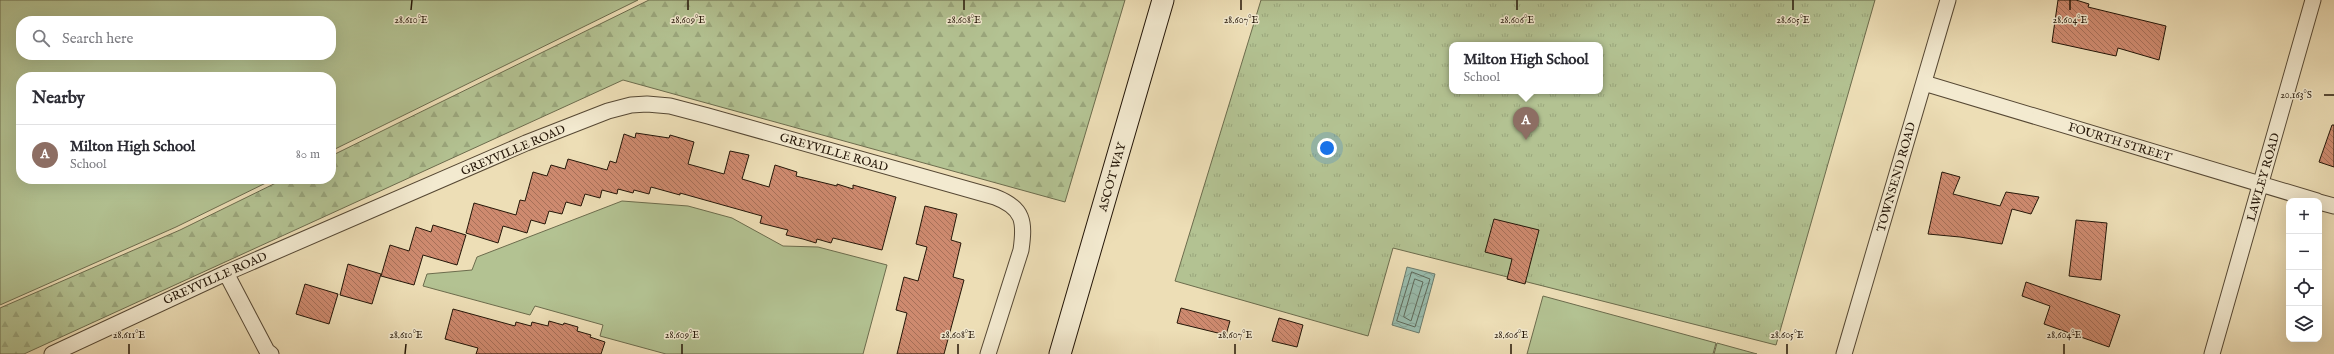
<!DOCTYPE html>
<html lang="en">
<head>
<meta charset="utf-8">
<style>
	body { margin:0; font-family:"IM FELL English",serif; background:#f2f2f3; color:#2b2b33 }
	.controls { position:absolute; right:12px; bottom:12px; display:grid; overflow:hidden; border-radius:8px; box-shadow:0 4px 16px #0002 }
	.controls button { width:36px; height:36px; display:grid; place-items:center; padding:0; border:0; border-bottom:1px solid #e1e1e2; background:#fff; color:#2b2b33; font:20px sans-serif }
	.you { position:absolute; left:1327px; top:148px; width:14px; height:14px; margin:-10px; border:3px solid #fff; border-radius:50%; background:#1a73e8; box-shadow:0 0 0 6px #1a73e833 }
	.badge { display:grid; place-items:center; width:26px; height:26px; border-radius:50%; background:#8f2418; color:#fff; font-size:13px; font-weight:700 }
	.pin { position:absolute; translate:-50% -33px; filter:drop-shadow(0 1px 2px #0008) }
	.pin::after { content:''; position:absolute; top:21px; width:14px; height:12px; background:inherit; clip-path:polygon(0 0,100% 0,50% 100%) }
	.popup { position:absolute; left:1449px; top:42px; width:154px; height:52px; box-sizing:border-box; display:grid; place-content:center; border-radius:8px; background:#fff; filter:drop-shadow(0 1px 3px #0005); font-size:13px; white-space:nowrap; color:#7c7c81 }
	.popup b { font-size:15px; color:#2b2b33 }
	.popup::after { content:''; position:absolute; left:50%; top:100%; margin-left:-8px; border:8px solid transparent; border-top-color:#fff }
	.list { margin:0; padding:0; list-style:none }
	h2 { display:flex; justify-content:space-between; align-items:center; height:52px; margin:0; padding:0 16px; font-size:17px }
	h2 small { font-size:13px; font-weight:400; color:#7c7c81 }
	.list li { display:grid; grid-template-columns:26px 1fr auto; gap:12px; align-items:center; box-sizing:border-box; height:60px; padding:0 16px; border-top:1px solid #e1e1e2 }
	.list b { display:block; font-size:15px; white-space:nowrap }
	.list p { margin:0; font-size:13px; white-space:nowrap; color:#7c7c81 }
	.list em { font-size:13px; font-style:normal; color:#7c7c81 }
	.icon { flex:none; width:22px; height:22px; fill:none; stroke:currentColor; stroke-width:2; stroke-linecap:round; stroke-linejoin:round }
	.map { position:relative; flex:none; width:2334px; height:354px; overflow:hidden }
	.search { position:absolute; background:#fff; box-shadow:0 4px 16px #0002; left:16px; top:16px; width:320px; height:44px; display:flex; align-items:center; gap:10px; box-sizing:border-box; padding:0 14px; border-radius:16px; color:#7c7c81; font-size:15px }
	.panel { position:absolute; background:#fff; box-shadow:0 4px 16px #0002; left:16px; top:72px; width:320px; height:112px; border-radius:16px }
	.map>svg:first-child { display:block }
	.green { fill:#b3c292; stroke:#6c6c4d; fill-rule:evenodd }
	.forest { fill:url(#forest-firs); stroke:#6c6c4d }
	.park { fill:url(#park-tufts); stroke:#6c6c4d; fill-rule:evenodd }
	.water { fill:url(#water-waves); stroke:#6a7a6b }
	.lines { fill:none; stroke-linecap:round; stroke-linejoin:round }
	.shore { stroke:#5e695a; stroke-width:1 }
	.building { fill:url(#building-back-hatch); stroke:#241608 }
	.street-casing { stroke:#564834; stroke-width:17 }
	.secondary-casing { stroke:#241608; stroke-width:23 }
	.street { stroke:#f3ead0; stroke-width:15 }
	.secondary { stroke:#f3ead0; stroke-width:21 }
	.ticks { fill:none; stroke:#241608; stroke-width:1.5 }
	.labels { text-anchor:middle; stroke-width:3; stroke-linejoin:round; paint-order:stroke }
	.street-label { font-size:12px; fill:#241608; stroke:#f3ead0 }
	.ticks-label { font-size:10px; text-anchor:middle; fill:#241608; stroke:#f3ead0; stroke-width:3; stroke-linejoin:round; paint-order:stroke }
</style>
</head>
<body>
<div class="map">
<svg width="2334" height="354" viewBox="0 0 2334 354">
	<defs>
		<pattern id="forest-firs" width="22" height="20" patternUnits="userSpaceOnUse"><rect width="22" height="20" fill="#b3c292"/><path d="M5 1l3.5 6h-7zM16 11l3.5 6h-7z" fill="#9aa67c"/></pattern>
		<pattern id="park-tufts" width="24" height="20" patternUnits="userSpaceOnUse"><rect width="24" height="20" fill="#b3c292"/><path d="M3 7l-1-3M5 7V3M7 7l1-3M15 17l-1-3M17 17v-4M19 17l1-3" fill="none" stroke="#9aa67c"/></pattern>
		<pattern id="water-waves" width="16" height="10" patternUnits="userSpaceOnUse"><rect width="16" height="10" fill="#99bcad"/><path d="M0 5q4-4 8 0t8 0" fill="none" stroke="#84a193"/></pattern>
		<pattern id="building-back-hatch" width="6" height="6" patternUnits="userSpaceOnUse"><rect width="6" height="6" fill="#ce8a6f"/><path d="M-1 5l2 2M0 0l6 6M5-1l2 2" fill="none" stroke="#a77059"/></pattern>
	</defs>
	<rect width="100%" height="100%" fill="#eddeb6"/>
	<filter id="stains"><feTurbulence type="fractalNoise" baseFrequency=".005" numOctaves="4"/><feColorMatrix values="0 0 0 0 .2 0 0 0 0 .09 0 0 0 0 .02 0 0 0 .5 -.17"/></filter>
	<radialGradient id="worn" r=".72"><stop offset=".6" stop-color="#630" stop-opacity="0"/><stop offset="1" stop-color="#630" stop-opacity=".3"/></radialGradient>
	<path class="green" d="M0 0H638L331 151V77H21V179H274L176 227 0 305ZM21 21H331V55H21Z
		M622 201 688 206 732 218 783 246 818 247 887 265 863 354H666L600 336 603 325 535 306 530 315 423 286 427 274 472 270 477 257Z
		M1543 296 1716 343 1713 354H1527Z
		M1717 343 1757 354H1714Z"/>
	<path class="forest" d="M649 0H1125L1065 202 623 80 24 354H0V308L180 230 284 179H331V156Z"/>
	<path class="park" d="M1261 0H1875L1776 345 1393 248 1368 336 1175 281ZM1452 45H1600V91H1452Z"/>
	<path class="water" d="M1407 267 1435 274 1419 333 1392 325Z"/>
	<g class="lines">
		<path class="shore" d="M1412 272 1430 279 1415 327 1397 321Z
			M1415 279 1423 282 1411 321 1404 317Z"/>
	</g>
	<path class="building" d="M2058 0H2076L2089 4 2088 7 2166 26 2159 60 2118 48 2116 56 2052 42Z
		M2332 125H2334V167L2319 162Z
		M636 133 669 138 670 135 694 142 688 164 724 174 730 151 749 155 742 179 769 187 775 165 797 172 796 176 837 186V184L853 189V185L896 197 882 250 833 238 831 243 817 239 816 243 803 239 786 235 788 230 760 223 762 216 680 193V195L651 187 649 194 634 190 633 193 618 189 617 194 602 190 600 198 585 194 581 206 566 202 562 214 549 211 545 224 531 220 527 233 503 226 498 243 466 233 474 203 516 215 520 200 525 201 533 172 547 176 551 165 565 169 568 159 607 170 610 161 616 163 624 134 635 138Z
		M1942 172 1960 177 1953 194 2000 206 2006 192 2039 197 2031 214 2012 209 2002 244 1960 237 1928 234Z
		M925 206 957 214 951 240 961 243 953 277 964 280 944 354H897L907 313 896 310 904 277 918 281 927 247 916 244Z
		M1494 219 1539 230 1525 284 1507 279 1512 259 1485 252Z
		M2076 220 2107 223 2101 280 2069 276Z
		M433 225 466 235 457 265 423 255 414 285 381 276 390 245 409 251 416 227 431 232Z
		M348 264 381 274 372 304 340 295Z
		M2026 282 2120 315 2109 347 2044 324 2050 306 2022 296Z
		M305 284 338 294 329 324 296 314Z
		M1181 308 1230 321 1226 335 1177 323Z
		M453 309 515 326 516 322 531 326 532 322 548 326 549 321 563 325 564 323 578 327 577 331 591 335 590 337 605 342 601 354H476L478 348 445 339Z
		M1279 318 1303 325 1297 347 1272 341Z"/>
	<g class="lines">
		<g class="street-casing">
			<path id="street" d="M1924 83 2317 201
				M2319 202 2334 206
				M226 273 267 351 271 354
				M52 354 226 273 526 143 608 111 631 105 647 104 670 106 708 116 995 197C1024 208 1025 222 1021 250L988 354
				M1844 354 1948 0
				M2212 354 2313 0"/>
		</g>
		<g class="secondary-casing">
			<path id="secondary" d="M1060 354 1163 0"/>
		</g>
		<use href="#street" class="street"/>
		<use href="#secondary" class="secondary"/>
	</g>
	<path class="ticks" d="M411 10 412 0M688 10V0M964 10V0M1241 10V0M1517 10V0M1793 10V0M2070 10V0M2324 95H2334M129 354V344M405 354 406 344M682 354V344M958 354V344M1235 354V344M1511 354V344M1787 354V344M2064 354V344"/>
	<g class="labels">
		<g class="street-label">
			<text transform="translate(2120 142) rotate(17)" y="4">FOURTH STREET</text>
			<text transform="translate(513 150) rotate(-23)" y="4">GREYVILLE ROAD</text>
			<text transform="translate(834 152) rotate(16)" y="4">GREYVILLE ROAD</text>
			<text transform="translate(1112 177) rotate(-74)" y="4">ASCOT WAY</text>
			<text transform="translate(1896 177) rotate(-74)" y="4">TOWNSEND ROAD</text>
			<text transform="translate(2263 177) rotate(-74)" y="4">LAWLEY ROAD</text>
			<text transform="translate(215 278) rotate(-24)" y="4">GREYVILLE ROAD</text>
		</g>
	</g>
	<g class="ticks-label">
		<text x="411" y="23">28.610°E</text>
		<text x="688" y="23">28.609°E</text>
		<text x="964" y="23">28.608°E</text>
		<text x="1241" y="23">28.607°E</text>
		<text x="1517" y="23">28.606°E</text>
		<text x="1793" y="23">28.605°E</text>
		<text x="2070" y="23">28.604°E</text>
		<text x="2296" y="98">20.163°S</text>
		<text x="129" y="338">28.611°E</text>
		<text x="406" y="338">28.610°E</text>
		<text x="682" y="338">28.609°E</text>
		<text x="958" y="338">28.608°E</text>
		<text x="1235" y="338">28.607°E</text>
		<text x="1511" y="338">28.606°E</text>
		<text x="1787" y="338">28.605°E</text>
		<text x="2064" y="338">28.604°E</text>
	</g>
	<rect width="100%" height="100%" filter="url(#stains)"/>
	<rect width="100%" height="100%" fill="url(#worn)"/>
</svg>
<div class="controls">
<button>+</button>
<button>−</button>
<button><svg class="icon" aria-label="locate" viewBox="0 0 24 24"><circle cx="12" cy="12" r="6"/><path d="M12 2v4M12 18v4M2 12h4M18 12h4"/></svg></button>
<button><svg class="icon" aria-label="layers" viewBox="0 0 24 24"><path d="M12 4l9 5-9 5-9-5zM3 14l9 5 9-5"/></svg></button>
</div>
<div class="you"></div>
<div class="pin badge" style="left:1526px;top:140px;background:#8d6e63">A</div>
<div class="popup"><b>Milton High School</b>School</div>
<div class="search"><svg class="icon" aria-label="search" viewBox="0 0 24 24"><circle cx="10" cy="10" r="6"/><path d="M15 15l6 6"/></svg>Search here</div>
<section class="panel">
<h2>Nearby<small></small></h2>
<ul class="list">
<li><span class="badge" style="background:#8d6e63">A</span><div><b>Milton High School</b><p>School</p></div><em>80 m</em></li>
</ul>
</section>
</div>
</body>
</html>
